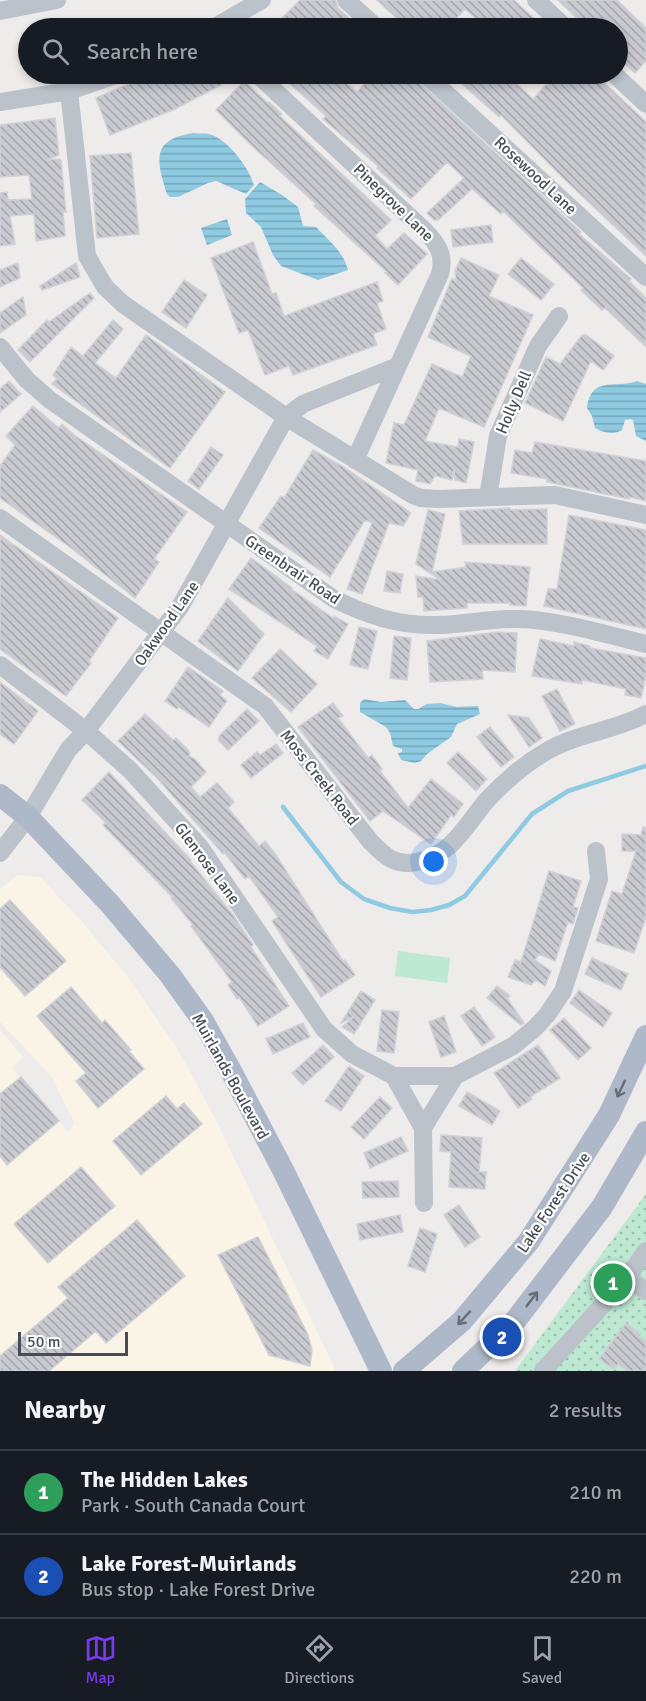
<!DOCTYPE html>
<html lang="en">
<head>
<meta charset="utf-8">
<style>
	body { margin:0; font-family:Signika,sans-serif; background:#242831; color:#f1f3f6 }
	.scale { position:absolute; left:18px; bottom:15px; width:110px; box-sizing:border-box; padding-left:6px; border:3px solid #464d56; border-top:0; font-size:16px; line-height:21px; white-space:nowrap; color:#464d56; -webkit-text-stroke:4px #fff; paint-order:stroke }
	.you { position:absolute; left:434px; top:862px; width:21px; height:21px; margin:-15px; border:4px solid #fff; border-radius:50%; background:#1a73e8; box-shadow:0 0 0 9px #1a73e833 }
	.badge { display:grid; place-items:center; width:39px; height:39px; border-radius:50%; background:#7c3aed; color:#fff; font-size:20px; font-weight:700 }
	.pin { position:absolute; translate:-50% -50%; border:3px solid #fff; box-shadow:0 2px 6px #0006 }
	.list { margin:0; padding:0; list-style:none }
	h2 { display:flex; justify-content:space-between; align-items:center; height:78px; margin:0; padding:0 24px; font-size:26px }
	h2 small { font-size:20px; font-weight:400; color:#9ea1a6 }
	.list li { display:grid; grid-template-columns:39px 1fr auto; gap:18px; align-items:center; box-sizing:border-box; height:84px; padding:0 24px; border-top:2px solid #363941 }
	.list b { display:block; font-size:22px; white-space:nowrap }
	.list p { margin:0; font-size:20px; white-space:nowrap; color:#9ea1a6 }
	.list em { font-size:20px; font-style:normal; color:#9ea1a6 }
	.icon { flex:none; width:33px; height:33px; fill:none; stroke:currentColor; stroke-width:2; stroke-linecap:round; stroke-linejoin:round }
	.map { position:relative; flex:none; width:646px; height:1371px; overflow:hidden }
	.search { position:absolute; background:#171b24; box-shadow:0 3px 9px #0003; left:18px; right:18px; top:18px; height:66px; display:flex; align-items:center; gap:15px; box-sizing:border-box; padding:0 21px; border-radius:33px; color:#9ea1a6; font-size:22px }
	.sheet { height:246px; background:#171b24 }
	nav { display:flex; justify-content:space-around; align-items:center; box-sizing:border-box; height:84px; border-top:2px solid #363941; background:#171b24; font-size:16px; color:#9ea1a6 }
	nav a { display:grid; justify-items:center; gap:3px }
	nav .on { color:#7c3aed }
	.map>svg:first-child { display:block }
	.commercial { fill:#f9f4e5 }
	.grass { fill:url(#grass-dots) }
	.pitch { fill:#bde8d1 }
	.water { fill:url(#water-rules) }
	.lines { fill:none; stroke-linecap:round; stroke-linejoin:round }
	.stream { stroke:#8ecae1; stroke-width:4.5 }
	.building { fill:url(#building-back-hatch); stroke:#d0d1d6; stroke-width:1.5 }
	.minor { stroke:#bbc2c9; stroke-width:18 }
	.major { stroke:#adb9c8; stroke-width:22 }
	.oneway { stroke:#656d78 }
	.labels { text-anchor:middle; stroke-width:4.5; stroke-linejoin:round; paint-order:stroke }
	.street-label { font-size:16px; fill:#464d56; stroke:#fff }
</style>
</head>
<body>
<div class="map">
<svg width="646" height="1371" viewBox="0 0 646 1371">
	<defs>
		<pattern id="grass-dots" width="8" height="8" patternUnits="userSpaceOnUse" patternTransform="scale(1.5)"><rect width="8" height="8" fill="#bde8d1"/><path d="M2 2h.1M6 6h.1" fill="none" stroke="#9bbeac" stroke-width="1.8" stroke-linecap="round"/></pattern>
		<pattern id="water-rules" width="6" height="5" patternUnits="userSpaceOnUse" patternTransform="scale(1.5)"><rect width="6" height="5" fill="#8ecae1"/><path d="M0 2.5h6" fill="none" stroke="#76a6b9"/></pattern>
		<pattern id="building-back-hatch" width="6" height="6" patternUnits="userSpaceOnUse" patternTransform="scale(1.5)"><rect width="6" height="6" fill="#c9cad0"/><path d="M-1 5l2 2M0 0l6 6M5-1l2 2" fill="none" stroke="#a5a6ac"/></pattern>
	</defs>
	<rect width="100%" height="100%" fill="#eeebeb"/>
	<path class="commercial" d="M17 875 40 877 84 924 127 976 177 1048 217 1122 336 1371H0V1030L23 1057 12 1068 68 1132 75 1124 52 1077 0 1022V889Z"/>
	<path class="grass" d="M646 1194V1371H515Z"/>
	<path class="pitch" d="M398 951 450 958 447 983 395 976Z"/>
	<path class="water" d="M194 133C199 134 205 133 209 134 228 139 249 168 254 185L246 194 216 181 208 183 178 197H170L167 194C156 160 151 139 194 133Z
		M260 182 282 195 298 207 303 226 316 227C329 241 343 251 348 270L318 280 281 266 273 255 261 227 246 213 245 199Z
		M227 219 232 235 207 245 201 228Z
		M637 381 646 384V441L636 436 633 420 630 419 625 420 622 430C614 435 603 433 595 428L592 416 587 408C591 375 616 389 637 381Z
		M364 699 381 702 405 700 414 709H418L427 704 440 703 457 707 478 706 480 714 457 724 451 737 427 754 421 761 415 763 401 760 398 753 402 752V749L393 746 390 733 386 727 360 712V703Z"/>
	<g class="lines">
		<path class="stream" d="M283 807 341 882 364 899 390 908 412 912 431 910 449 905 465 896 532 814 568 791 646 766"/>
	</g>
	<path class="building" d="M300 0H335L338 8 351 20 343 28H305L298 22 291 28H272Z
		M377 0H514L537 21 530 28H487L465 9 447 28H407Z
		M558 0H617L646 28V61L635 73 618 58V28H587Z
		M152 74H216L221 85 175 109 110 135 96 98Z
		M279 74H336L357 92 373 74H410L581 232 579 234 631 279 629 281 646 298V347L605 308 602 310 590 299 581 290 583 288 503 211 501 214 472 189 438 220H434L427 213 464 178 447 162 411 199 377 168 378 166 323 119 326 116Z
		M470 74H506L533 99 556 74H595L646 122V256L562 177 501 115 499 117 461 83Z
		M244 81 268 103 269 102 282 114 280 116 391 220 375 236 387 249 404 233 427 254 398 285 385 273 387 272 314 206 316 204 251 145 216 110Z
		M55 118 59 155 46 160 60 159 61 161 66 212H63L65 236 36 241 34 214 10 216 15 244 0 246V193L7 192 8 200 32 199 29 175 0 177V125Z
		M131 153 139 234 97 238 90 156Z
		M491 225 493 242 453 247 451 230Z
		M253 242 272 294 276 293 284 316 377 282 383 301 377 303 386 329 373 334 377 345 293 375 289 366 265 375 248 330 239 333 211 258Z
		M461 258 499 275 489 296 533 315 484 427 439 408 425 441 458 447 459 439 474 442 466 483 455 480 454 470 452 480 436 476V474L430 484 416 481 418 470 386 463 394 423 404 425 432 364 462 377 471 356 428 337 452 278 456 282 455 271Z
		M521 258 554 284 541 300 508 274Z
		M18 263 20 278 0 287V270Z
		M76 263 80 277 42 290 40 286Z
		M184 280 207 295 186 328 162 312Z
		M90 293 94 298 30 362 18 350 47 320 49 322Z
		M23 297 26 315 0 333V313Z
		M113 320 123 329 95 363 116 378 146 335 225 392 170 468 52 384 57 379 53 375 71 347 83 356Z
		M582 335H586L614 356 603 370 591 361 563 421 525 403 546 357 560 364Z
		M9 381 21 394 0 412V389Z
		M33 406 59 428 62 424 74 435 187 512 154 559 159 562 135 598 67 545 0 498V466L15 445 6 436Z
		M535 442 646 461V501L630 497 629 499 547 482V479L511 473 515 450 532 453Z
		M211 447 223 455 199 489 188 481Z
		M313 450 342 466 411 513 403 526 389 523 362 594 347 589 372 523 365 520 330 577 259 528 281 496 284 498Z
		M510 508V510L547 509V544H463L459 511Z
		M428 510 445 514 432 572 466 567 465 562 530 567 526 606 510 605V603H467V608L424 611 423 597H418L416 576 441 580 416 564Z
		M569 515 646 530V629L544 606 548 589H557Z
		M0 535 118 618 89 661 91 663 66 696 0 649Z
		M251 558 292 588 291 589 333 618 334 616 348 624 328 659 314 651 317 646 229 589Z
		M387 571 403 574 400 593 384 591Z
		M228 598 264 634 238 671 198 641Z
		M359 627 377 631 368 669 350 665Z
		M498 632 517 633 515 672 482 670 483 679 430 682 427 641Z
		M394 636 411 638 407 680 390 678Z
		M540 639 574 646V642L590 646V648L646 658V676L641 698 625 695 626 689 582 680V684L532 676Z
		M280 649 317 684 291 712 252 678Z
		M188 667 223 691 220 695 227 701 209 727 179 707 177 709 165 701Z
		M0 682 38 711 14 744 0 734Z
		M557 689 575 724 560 731 542 696Z
		M333 703 343 716 338 718 368 758 372 755 382 769 380 771 408 808 431 779 463 804 454 817 451 815 431 844 383 811 370 821 298 727Z
		M247 709 259 721 228 750 219 741V736Z
		M145 714 173 740 176 738 188 750 190 754 189 756 195 759 206 772 191 787 200 797 217 783 234 802 228 808 259 846 265 841 276 855 343 961 345 960 355 975 321 997 272 921 278 917 249 876 245 879 224 852 223 854 158 779 118 741Z
		M508 715 529 718 542 738 529 747Z
		M490 727 514 757 501 767 477 737Z
		M276 744 283 753 251 778 241 765 257 752 260 755Z
		M458 752 487 779 476 791 447 763Z
		M109 772 191 860 190 861 233 915 253 945 251 947 289 1006 258 1026 239 997 237 999 228 985 232 982 191 926 193 925 171 898 172 897 103 825 106 823 82 800Z
		M643 827 646 828V917L634 953 596 941 612 891 622 894 636 851H622V834L641 835Z
		M549 871 581 881 573 907 578 908 573 924 568 922 555 961 539 954 535 960 551 971 545 986 536 980 531 985 508 977 515 960 521 962Z
		M10 900 66 961 25 996 0 967V909Z
		M592 958 628 974 621 990 585 974Z
		M497 986 510 996 507 998 524 1023 521 1025 487 998Z
		M71 987 102 1023 105 1020 131 1050 129 1051 144 1069 98 1108 76 1081 86 1073 37 1016Z
		M579 990 612 1013 603 1027 570 1003Z
		M361 991 375 1000 354 1034 342 1027 353 1017 341 1023Z
		M474 1007 495 1037 482 1046 461 1016Z
		M382 1010 399 1012 394 1053 377 1051Z
		M444 1016 456 1052 441 1057 429 1022Z
		M564 1018 591 1048 578 1060 550 1030Z
		M303 1023 310 1037 273 1054 266 1039Z
		M323 1045 334 1057 303 1085 292 1073Z
		M538 1045 560 1078 530 1097 532 1099 518 1108 494 1073Z
		M349 1066 364 1076 341 1111 325 1101Z
		M21 1077 59 1121 7 1165 0 1156V1094Z
		M467 1092 500 1111 492 1125 459 1106Z
		M166 1096 177 1109 184 1103 202 1124 141 1175 113 1141Z
		M380 1097 392 1108 364 1139 351 1127Z
		M441 1135 482 1138 479 1172H486L485 1189 449 1187 451 1152 440 1151Z
		M401 1137 408 1151 370 1168 364 1153Z
		M81 1167 115 1206 48 1263 14 1224Z
		M398 1181 399 1197 363 1198 362 1182Z
		M459 1205 480 1237 465 1247 444 1215Z
		M400 1215 403 1232 360 1240 357 1224Z
		M137 1220 185 1276 106 1343 96 1331 49 1371H0V1356L68 1298 58 1287Z
		M420 1228 437 1234 425 1272 408 1266Z
		M258 1237 308 1335 312 1350 310 1366 269 1355 218 1255Z
		M626 1323 640 1333 638 1335 646 1341V1371H628L618 1364 614 1369 599 1359Z"/>
	<g class="lines">
		<path class="minor" d="M346 0 377 28
			M536 0 566 28
			M0 11 57 0
			M213 28 262 0
			M257 74 424 230C438 244 445 255 440 274L355 460
			M425 74 646 277
			M614 74 646 104
			M69 91 87 256 105 287 123 304 286 417 413 495 421 498 438 499 555 495 646 515
			M0 102 69 91 119 74
			M0 347 27 380 50 400 334 599C367 615 398 626 436 625 464 625 491 618 519 619 558 620 608 635 646 644
			M488 497 498 436 538 346 559 316
			M0 518 265 706 370 841C376 847 383 855 391 859 399 863 408 864 417 862 452 855 466 825 487 800 504 782 526 763 547 751 578 733 615 731 646 714
			M0 665 86 731 130 770 200 847 324 1029 352 1054 394 1076
			M0 853 28 817 68 750 86 731 180 607 286 417 303 404 398 366
			M455 1076 423 1128 394 1076H455L513 1046 535 1028 547 1015 563 991 599 879 596 851
			M423 1128 424 1203
			M627 1278 646 1291
			M543 1371 627 1278 646 1251"/>
		<path class="major" d="M0 795 28 817 110 904 170 975 203 1021 231 1071 283 1170 381 1371
			M404 1371 462 1321 529 1241 609 1115 646 1036
			M463 1371 515 1321 602 1207 646 1132"/>
	</g>
	<defs><path id="oneway-shaft" d="M-6 0H5M1.5-3L5.5 0L1.5 3" fill="none" stroke-width="1.6" stroke-linecap="round" stroke-linejoin="round" transform="scale(1.5)"/></defs>
	<g class="oneway">
		<use href="#oneway-shaft" transform="translate(621 1089) rotate(115)"/>
		<use href="#oneway-shaft" transform="translate(532 1299) rotate(-53)"/>
		<use href="#oneway-shaft" transform="translate(464 1318) rotate(133)"/>
	</g>
	<g class="labels">
		<g class="street-label">
			<text transform="translate(536 175) rotate(43)" y="6">Rosewood Lane</text>
			<text transform="translate(394 202) rotate(44)" y="6">Pinegrove Lane</text>
			<text transform="translate(513 402) rotate(-67)" y="6">Holly Dell</text>
			<text transform="translate(293 569) rotate(34)" y="6">Greenbrair Road</text>
			<text transform="translate(166 623) rotate(-55)" y="6">Oakwood Lane</text>
			<text transform="translate(320 777) rotate(52)" y="6">Moss Creek Road</text>
			<text transform="translate(208 863) rotate(53)" y="6">Glenrose Lane</text>
			<text transform="translate(231 1076) rotate(61)" y="6">Muirlands Boulevard</text>
			<text transform="translate(553 1202) rotate(-56)" y="6">Lake Forest Drive</text>
		</g>
	</g>
</svg>
<div class="scale">50 m</div>
<div class="you"></div>
<div class="pin badge" style="left:613px;top:1283px;background:#2e9e5b">1</div>
<div class="pin badge" style="left:502px;top:1337px;background:#1a4fb4">2</div>
<div class="search"><svg class="icon" aria-label="search" viewBox="0 0 24 24"><circle cx="10" cy="10" r="6"/><path d="M15 15l6 6"/></svg>Search here</div>
</div>
<section class="sheet">
<h2>Nearby<small>2 results</small></h2>
<ul class="list">
<li><span class="badge" style="background:#2e9e5b">1</span><div><b>The Hidden Lakes</b><p>Park · South Canada Court</p></div><em>210 m</em></li>
<li><span class="badge" style="background:#1a4fb4">2</span><div><b>Lake Forest-Muirlands</b><p>Bus stop · Lake Forest Drive</p></div><em>220 m</em></li>
</ul>
</section>
<nav>
<a class="on"><svg class="icon" aria-label="map" viewBox="0 0 24 24"><path d="M3 6l6-2 6 2 6-2v14l-6 2-6-2-6 2zM9 4v14M15 6v14"/></svg>Map</a>
<a><svg class="icon" aria-label="directions" viewBox="0 0 24 24"><path d="M12 3l9 9-9 9-9-9zM9 14v-3h6M13 9l2 2-2 2"/></svg>Directions</a>
<a><svg class="icon" aria-label="saved" viewBox="0 0 24 24"><path d="M7 4h10v16l-5-4-5 4z"/></svg>Saved</a>
</nav>
</body>
</html>
